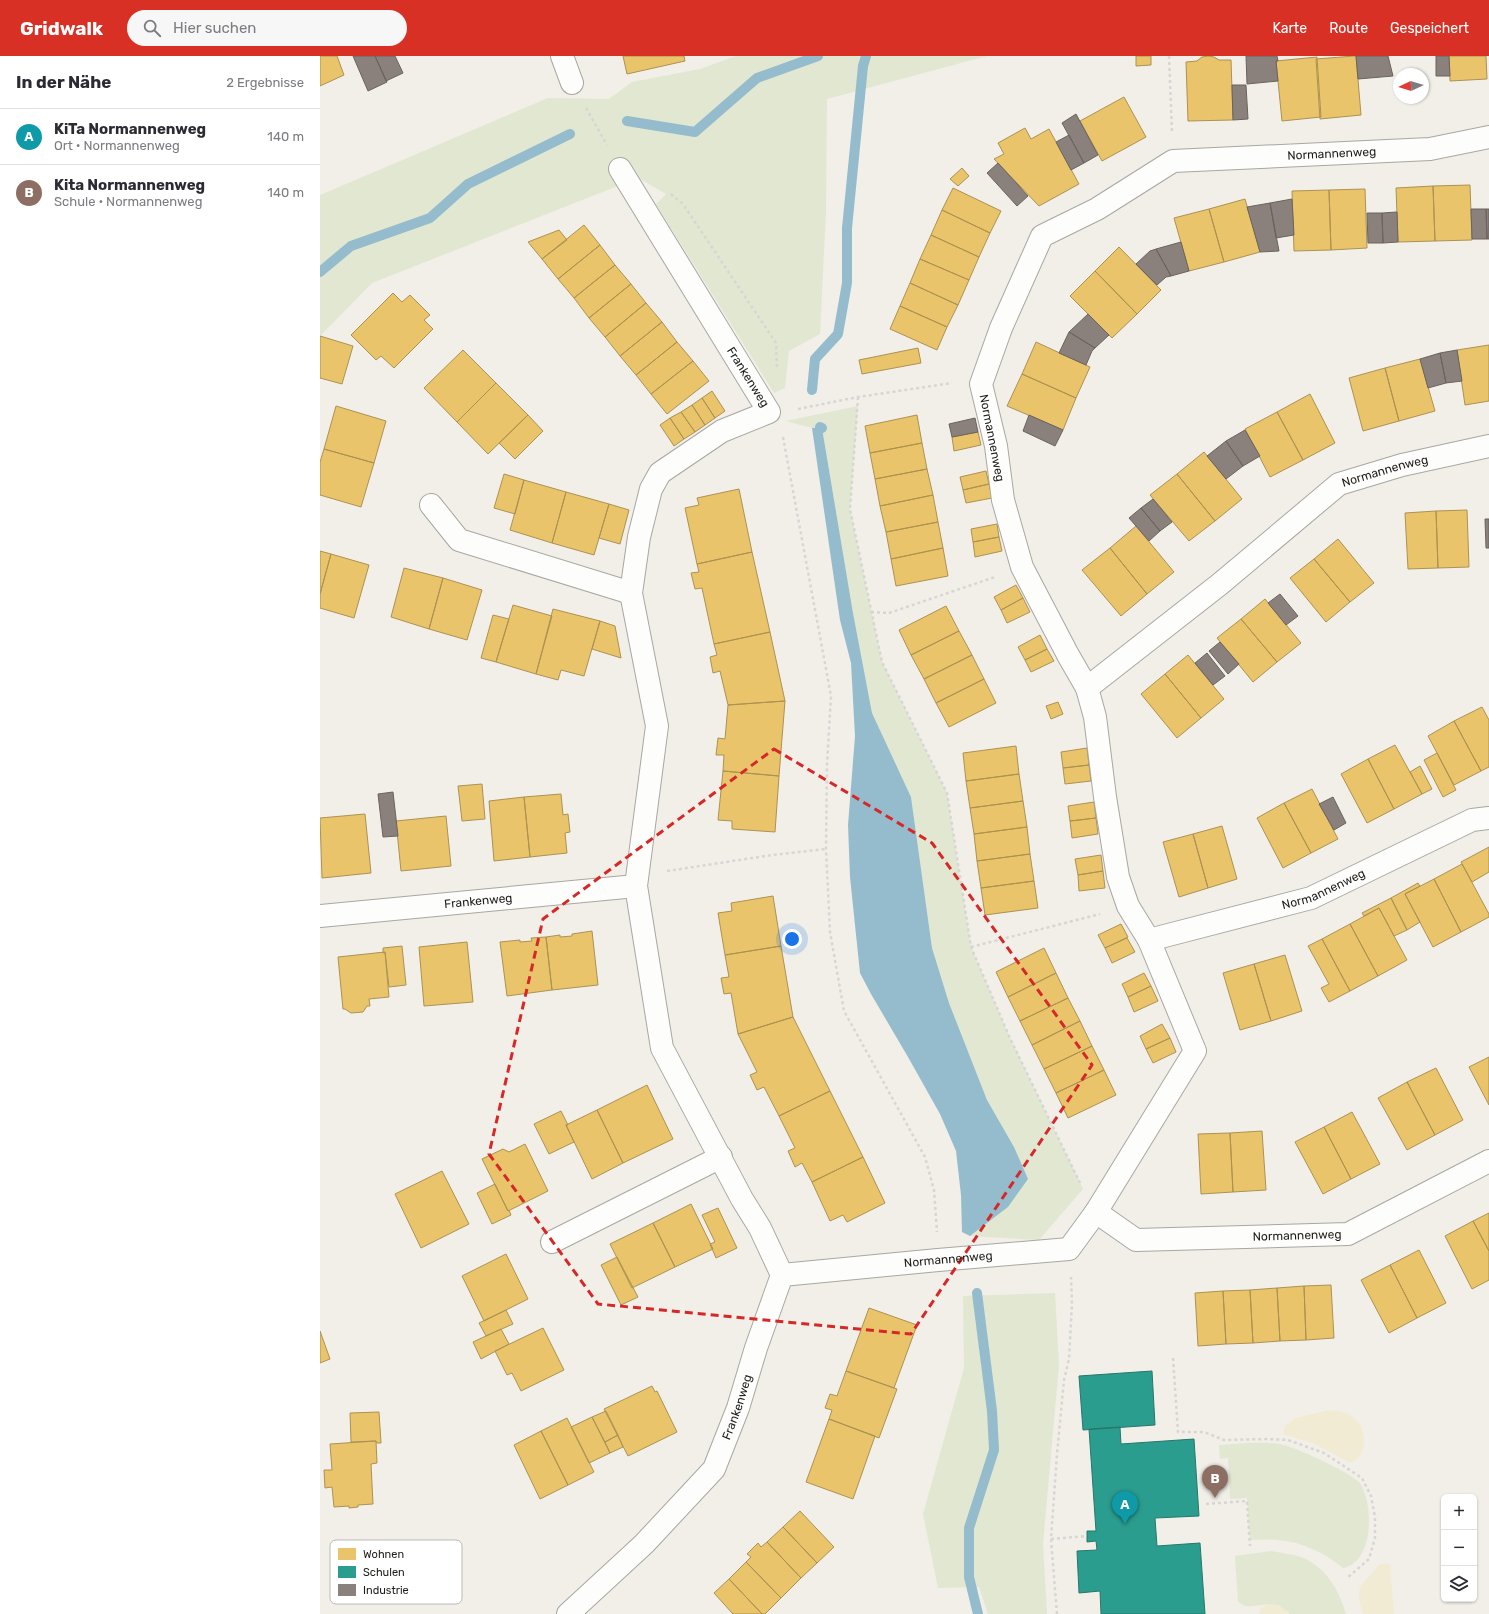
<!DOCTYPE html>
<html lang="de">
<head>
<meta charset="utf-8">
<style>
	body { margin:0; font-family:Rubik,sans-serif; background:#f7f7f7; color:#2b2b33 }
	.controls { position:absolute; right:12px; bottom:12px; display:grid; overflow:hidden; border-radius:6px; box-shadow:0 1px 3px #0004 }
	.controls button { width:36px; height:36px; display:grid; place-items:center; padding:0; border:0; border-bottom:1px solid #e1e1e2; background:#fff; color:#2b2b33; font:20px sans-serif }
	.compass { position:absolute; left:1073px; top:12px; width:36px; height:36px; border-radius:50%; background:#fff; box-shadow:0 1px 3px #0004; rotate:266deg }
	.you { position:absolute; left:472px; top:883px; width:14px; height:14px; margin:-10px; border:3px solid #fff; border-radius:50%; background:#1a73e8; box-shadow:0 0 0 6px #1a73e833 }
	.badge { display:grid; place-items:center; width:26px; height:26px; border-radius:50%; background:#d93025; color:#fff; font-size:13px; font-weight:700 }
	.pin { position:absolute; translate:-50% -33px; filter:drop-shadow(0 1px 2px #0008) }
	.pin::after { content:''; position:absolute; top:21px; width:14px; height:12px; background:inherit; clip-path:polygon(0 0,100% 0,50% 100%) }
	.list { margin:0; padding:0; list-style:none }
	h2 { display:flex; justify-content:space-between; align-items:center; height:52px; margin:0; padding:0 16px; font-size:17px }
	h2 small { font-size:13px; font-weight:400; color:#7c7c81 }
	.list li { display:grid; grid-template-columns:26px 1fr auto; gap:12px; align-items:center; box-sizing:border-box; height:56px; padding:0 16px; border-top:1px solid #e1e1e2 }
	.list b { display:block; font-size:15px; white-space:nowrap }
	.list p { margin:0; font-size:13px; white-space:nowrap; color:#7c7c81 }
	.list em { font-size:13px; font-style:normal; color:#7c7c81 }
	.icon { flex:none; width:22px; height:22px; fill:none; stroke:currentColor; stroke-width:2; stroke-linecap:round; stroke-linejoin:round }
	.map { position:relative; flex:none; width:1169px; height:1558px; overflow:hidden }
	header { display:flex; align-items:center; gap:24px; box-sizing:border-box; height:56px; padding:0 20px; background:#d93025; color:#fff }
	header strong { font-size:19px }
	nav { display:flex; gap:22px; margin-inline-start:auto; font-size:14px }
	.search { width:280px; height:36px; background:#f7f7f7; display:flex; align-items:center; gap:10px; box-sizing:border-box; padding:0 14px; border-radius:22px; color:#7c7c81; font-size:15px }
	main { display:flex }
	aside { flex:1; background:#fff }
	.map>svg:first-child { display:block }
	.green { fill:#e2e7d1 }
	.sand { fill:#f1ebd3 }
	.water { fill:#95bccc }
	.homes { fill:#e9c46a; stroke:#ac9252 }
	.schools { fill:#2a9d8f; stroke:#27776c }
	.industry { fill:#8a817c; stroke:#6a635e }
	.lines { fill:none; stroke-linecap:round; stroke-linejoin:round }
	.stream { stroke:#95bccc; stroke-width:10 }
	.minor-casing { stroke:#a8a7a2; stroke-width:24 }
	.path { stroke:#d7d6d4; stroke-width:2.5; stroke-dasharray:3 3; stroke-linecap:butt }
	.minor { stroke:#fdfdfc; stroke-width:22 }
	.marked { fill:none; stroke:#d62828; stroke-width:3; stroke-dasharray:8 5; stroke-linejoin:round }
	.labels { text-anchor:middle; stroke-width:4; stroke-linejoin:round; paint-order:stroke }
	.street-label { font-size:12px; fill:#1f1d19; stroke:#fff }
	.key { fill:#fff; stroke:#bcbbba; stroke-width:1 }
	.key-label { font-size:11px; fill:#1f1d19 }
</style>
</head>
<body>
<header>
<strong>Gridwalk</strong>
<div class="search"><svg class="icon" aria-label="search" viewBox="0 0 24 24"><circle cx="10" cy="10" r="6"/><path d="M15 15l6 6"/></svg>Hier suchen</div>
<nav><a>Karte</a><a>Route</a><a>Gespeichert</a></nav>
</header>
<main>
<aside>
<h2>In der Nähe<small>2 Ergebnisse</small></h2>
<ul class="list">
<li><span class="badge" style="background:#0f9aa8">A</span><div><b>KiTa Normannenweg</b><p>Ort · Normannenweg</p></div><em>140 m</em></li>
<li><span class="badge" style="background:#8d6e63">B</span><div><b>Kita Normannenweg</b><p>Schule · Normannenweg</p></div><em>140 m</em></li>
</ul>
</aside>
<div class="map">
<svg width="1169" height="1558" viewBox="0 0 1169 1558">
	<rect width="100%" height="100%" fill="#f1efe8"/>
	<path class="green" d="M416 0H667L507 43 506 156 500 278 469 295 465 332 454 337 336 148 346 138 318 122 52 227 0 280V139L228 42 289 43 312 26 380 13Z
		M538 350 530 453 562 606 627 737 651 891 689 980 763 1133 719 1184 650 1180 688 1151 694 1091 667 1044 629 947 612 892 591 741 552 657 533 557 502 372H492L466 365Z
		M735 1237 739 1309 723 1488 727 1558H668L659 1531 618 1532 603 1458 644 1312 643 1240Z
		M927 1387C939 1387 952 1386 964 1389 977 1392 1033 1418 1040 1427 1054 1449 1054 1506 1023 1512 1005 1497 982 1486 958 1484 949 1483 939 1484 930 1484L927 1442 910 1443 908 1402 900 1403 899 1389Z
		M951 1495C960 1497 972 1498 981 1501 1006 1511 1019 1534 1026 1558H969V1556C963 1554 956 1551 950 1549 939 1546 928 1556 918 1545L915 1500Z"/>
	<path class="sand" d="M1009 1354C1018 1355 1026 1356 1033 1361 1045 1370 1048 1391 1038 1402 1036 1404 1032 1405 1030 1407L995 1388 963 1378 965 1370 976 1362Z
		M1059 1508H1070L1074 1558H1043C1033 1527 1043 1531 1059 1508Z
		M948 1548 959 1549 969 1558H939L940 1554Z"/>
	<path class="water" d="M492 372H502L533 557 552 657 591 741 612 892 629 947 667 1044 694 1091 708 1123 688 1151 650 1180 642 1176 641 1139 636 1095 620 1058 588 1001 551 938 540 917 530 821 528 769 535 680 531 607 520 564Z"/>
	<path class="homes" d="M0 0H17L24 19 0 30Z
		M303 0H364L365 5 307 18Z
		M816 0H831V9L816 10Z
		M888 0 894 1 899 4H911L913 64 868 65 866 6 877 5 882 1Z
		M1034 0H1036L1041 59 1000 63 996 3Z
		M1129 0H1166L1167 23 1130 25Z
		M997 1 1001 61 962 65 956 5Z
		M804 41 826 81 782 105 760 65Z
		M705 72 711 83 729 73 759 128 719 150 674 103 684 98 678 87Z
		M642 112 649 120 638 130 630 123Z
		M1150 129 1152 184 1115 185 1113 130Z
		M1113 130 1115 185 1078 186 1076 132Z
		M633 132 681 155 670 177 622 154Z
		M1045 133 1047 192 1011 194 1009 134Z
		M1009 134 1011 194 974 195 972 135Z
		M925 143 940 196 904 206 889 153Z
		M889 153 904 206 869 215 854 162Z
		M622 154 670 177 659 201 611 179Z
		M264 169 280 189 238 223 222 203Z
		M239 174 247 184 222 203 208 186Z
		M611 179 659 201 649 224 600 203Z
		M280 189 295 209 254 242 238 223Z
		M799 191 841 234 817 258 775 215Z
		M600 203 649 224 638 249 590 227Z
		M295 209 311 228 269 262 254 242Z
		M775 215 817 258 792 282 750 240Z
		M590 227 638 249 627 271 580 250Z
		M311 228 326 247 285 281 269 262Z
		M73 237 82 246 90 239 110 259 104 264 113 273 74 312 61 300 56 304 31 279Z
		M326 247 342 266 300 300 285 281Z
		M580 250 627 271 617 294 570 273Z
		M342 266 357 286 316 319 300 300Z
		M0 280 33 290 22 328 0 322Z
		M357 286 373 305 331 338 316 319Z
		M716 286 770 311 756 342 702 318Z
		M1169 289V345L1145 349 1137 294Z
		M598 292 601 307 542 318 539 304Z
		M143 294 176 327 137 366 104 332Z
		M1100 303 1115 355 1079 365 1065 312Z
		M373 305 389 325 347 358 331 338Z
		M1065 312 1079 365 1043 375 1029 322Z
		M702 318 756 342 743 374 687 350Z
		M176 327 208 359 168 398 137 366Z
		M392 335 405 355 395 362 382 342Z
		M990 338 1015 387 983 404 957 356Z
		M382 342 395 362 385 369 372 349Z
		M372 349 385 369 375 376 361 356Z
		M16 350 66 365 54 407 4 393Z
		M361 356 375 376 364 383 350 362Z
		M957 356 983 404 950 421 925 373Z
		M208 359 223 375 195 403 179 387Z
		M597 359 602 387 550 397 545 370Z
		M350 362 364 383 354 390 340 369Z
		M658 376 661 389 634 395 632 381Z
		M602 387 607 413 555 423 550 397Z
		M4 393 54 407 41 451 0 439V406Z
		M884 396 922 443 895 465 857 418Z
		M607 413 613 439 560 450 555 423Z
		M666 415 669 428 643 434 640 421Z
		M184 418 204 424 195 458 174 452Z
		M857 418 895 465 869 485 830 439Z
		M204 424 246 436 232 487 190 474Z
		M669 428 672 442 646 447 643 434Z
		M419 433 432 496 377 508 365 452 379 449 377 442Z
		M246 436 289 448 274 499 232 487Z
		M613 439 618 466 566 476 560 450Z
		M289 448 309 454 300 488 279 482Z
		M1147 454 1149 511 1118 512 1116 455Z
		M1116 455 1118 512 1088 513 1085 457Z
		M618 466 623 492 571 503 566 476Z
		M677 468 679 481 653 486 651 473Z
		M816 470 854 516 827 538 790 492Z
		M679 481 682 495 655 501 653 486Z
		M1018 483 1054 527 1030 546 994 503Z
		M623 492 628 520 576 530 571 503Z
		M790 492 827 538 801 560 762 514Z
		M0 495 11 498 0 538Z
		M432 496 450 576 394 588 382 532 375 533 371 517 379 516 377 508Z
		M11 498 49 509 34 562 0 552V538Z
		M994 503 1030 546 1006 566 970 522Z
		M84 512 123 522 109 573 71 561Z
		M123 522 162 534 147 584 109 573Z
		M696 529 703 542 681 554 674 541Z
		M703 542 710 556 687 567 681 554Z
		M945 543 981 587 957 606 921 563Z
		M193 549 232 560 216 618 176 606Z
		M626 550 639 575 591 599 579 574Z
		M233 553 280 565 264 620 241 614 238 624 216 618Z
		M173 559 189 563 176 606 161 602Z
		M921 563 957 606 933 626 897 582Z
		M280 565 295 570 301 602 272 593Z
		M639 575 652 599 604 623 591 599Z
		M450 576 465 645 408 649 400 615 393 617 390 601 397 599 394 588Z
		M720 579 727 593 705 604 698 591Z
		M727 593 734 605 711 616 705 604Z
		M652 599 664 623 616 647 604 623Z
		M868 599 904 643 881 662 845 618Z
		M845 618 881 662 857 682 821 638Z
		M664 623 676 647 629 671 616 647Z
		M465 645 459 720 403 715 404 699H396L398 682 405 683 408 649Z
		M738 646 743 658 731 663 726 650Z
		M1162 651 1169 664V711L1161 715 1134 665Z
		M1134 665 1161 715 1134 729 1108 680Z
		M1075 689 1102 738 1074 753 1048 703Z
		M696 690 699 718 646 725 643 697Z
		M767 692 769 709 743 712 741 696Z
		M1117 697 1136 734 1123 741 1104 704Z
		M1048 703 1074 753 1047 767 1021 718Z
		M769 709 771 725 745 728 743 712Z
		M1100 710 1112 733 1102 738 1090 716Z
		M403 715 459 720 455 776 412 773V765L398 764Z
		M699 718 703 745 650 752 646 725Z
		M162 728 165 763 142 765 138 730Z
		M992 733 1018 783 991 797 964 747Z
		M241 738 243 759 248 758 250 776 245 777 247 797 210 801 204 741Z
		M204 741 210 801 174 805 169 745Z
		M703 745 707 771 654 778 650 752Z
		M774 746 776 762 750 765 748 750Z
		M964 747 991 797 963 812 937 762Z
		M45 758 51 817 2 822 0 762Z
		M126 760 131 810 81 815 76 765Z
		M776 762 778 778 752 782 750 765Z
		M902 770 917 823 888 832 873 778Z
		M707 771 710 798 657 805 654 778Z
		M873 778 888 832 859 841 843 786Z
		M1169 791V816L1152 826 1141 806Z
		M710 798 714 825 661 832 657 805Z
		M781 799 783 815 758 819 755 803Z
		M1142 808 1169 858V861L1141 876 1114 823Z
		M783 815 785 832 759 835 758 819Z
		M1114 823 1141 876 1113 891 1085 838Z
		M714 825 718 852 665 859 661 832Z
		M1098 827 1100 830 1085 838 1100 866 1087 874 1071 842Z
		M453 840 461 890 405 899 398 857 412 855 411 847Z
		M1071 842 1087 874 1074 880 1059 852 1044 860 1042 857Z
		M1059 852 1087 904 1058 920 1030 868Z
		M801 868 808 881 785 892 778 879Z
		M1030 868 1058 920 1030 935 1002 883Z
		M272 875 278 929 232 934 226 881 240 879V881L252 880V878Z
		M226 881 232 934 187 940 180 886 200 884V886L212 885 211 882Z
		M807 882 815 896 792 907 785 892Z
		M1002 883 1030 935 1009 946 1001 932 1009 928 988 890Z
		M147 886 153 946 104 950 99 891Z
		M82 890 86 929 69 931 65 896 63 897V892Z
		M461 890 473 961 418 978 411 937 404 938 401 922 409 921 405 899Z
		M724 892 736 917 688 941 676 916Z
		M65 896 69 941 49 943 50 950H47L43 956 31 957 25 953H23L18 901Z
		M965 899 982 955 951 965 934 908Z
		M934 908 951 965 920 974 903 917Z
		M736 917 748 942 700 965 688 941Z
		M824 917 831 930 808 941 802 928Z
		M831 930 838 945 814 956 808 941Z
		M748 942 760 965 712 989 700 965Z
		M473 961 510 1035 459 1060 444 1031 437 1034 430 1019 437 1016 418 978Z
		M760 965 772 990 724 1013 712 989Z
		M842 968 850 982 826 993 820 980Z
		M850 982 856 996 833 1007 826 993Z
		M772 990 784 1014 736 1037 724 1013Z
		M1169 1001V1049L1149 1011Z
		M1116 1012 1143 1064 1115 1079 1087 1026Z
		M784 1014 796 1039 748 1062 736 1037Z
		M1087 1026 1115 1079 1087 1094 1058 1042Z
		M327 1029 353 1083 303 1107 277 1054Z
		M510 1035 543 1101 492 1126 482 1107 475 1111 468 1095 475 1092 459 1060Z
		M277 1054 303 1107 272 1123 246 1069Z
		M241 1055 248 1069H246L254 1086 229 1098 214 1068Z
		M1032 1056 1060 1108 1031 1123 1004 1071Z
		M1004 1071 1031 1123 1003 1138 975 1086Z
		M942 1075 946 1134 913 1136 910 1077Z
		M910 1077 913 1136 881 1138 878 1078Z
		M205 1088 228 1135 188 1155 162 1103 183 1093 189 1096Z
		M543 1101 565 1147 527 1166 523 1159 510 1165 492 1126Z
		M122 1115 149 1168 101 1192 75 1138Z
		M175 1128 188 1155 189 1154 191 1159 172 1168 157 1137Z
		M371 1148 393 1193 355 1211 333 1167Z
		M398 1152 417 1192 396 1202 390 1188 395 1186 382 1159Z
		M1169 1157V1195L1153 1165Z
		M1153 1165 1169 1195V1224L1152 1233 1125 1180Z
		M333 1167 355 1211 312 1232 290 1188Z
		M1099 1194 1126 1247 1097 1262 1070 1209Z
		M186 1198 208 1243 164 1265 142 1220Z
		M297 1201 318 1241 301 1249 281 1209Z
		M1070 1209 1097 1262 1069 1277 1041 1224Z
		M1011 1229 1014 1282 986 1284 984 1230Z
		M984 1230 986 1284 960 1285 957 1232Z
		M957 1232 960 1285 933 1287 930 1234Z
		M930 1234 933 1287 906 1288 903 1235Z
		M903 1235 906 1288 878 1290 875 1237Z
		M549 1252 597 1269 574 1332 526 1315Z
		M186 1254 193 1268 166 1280 159 1267Z
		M223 1272 244 1314 201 1335 192 1317 187 1319 175 1295Z
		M181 1273 189 1288 161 1303 153 1286Z
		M0 1275 10 1303 0 1307Z
		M526 1315 577 1333 559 1382 509 1363 512 1354 505 1352 510 1338 517 1340Z
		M332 1330 335 1336 337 1335 357 1376 308 1400 284 1353Z
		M286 1355 298 1379 285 1386 272 1361Z
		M59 1356 61 1387H57L56 1385 31 1386 30 1357Z
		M272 1361 290 1397 269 1407 251 1371Z
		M247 1362 274 1416 248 1429 221 1375Z
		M509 1363 555 1380 533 1443 486 1426Z
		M221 1375 248 1429 220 1443 194 1389Z
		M298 1379 303 1391 290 1397 285 1386Z
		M56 1385 57 1407 51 1408 53 1448 38 1449V1451L29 1452V1450L14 1451 12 1431 5 1432 4 1414H12L10 1388Z
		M480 1455 514 1491 497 1507 463 1471Z
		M463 1471 497 1507 481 1522 447 1486Z
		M447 1486 481 1522 461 1542 426 1506 431 1501 427 1498 438 1487 441 1491Z
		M426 1506 461 1542 445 1558H442L409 1523Z
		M409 1523 442 1558H413L394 1537Z"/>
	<path class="schools" d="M832 1315 835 1369 763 1374 759 1320Z
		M800 1371 801 1388 874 1383 879 1460 835 1462 837 1490 880 1487 885 1558H781L780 1535 759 1537 757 1495 777 1494 776 1485 767 1486V1475H776L769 1373Z"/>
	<path class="industry" d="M33 0H55L67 26 48 35Z
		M55 0H75L83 17 66 25Z
		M926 0H957L958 5H956L958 25 927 28Z
		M1036 0H1068L1073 20 1038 23Z
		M1116 0H1129L1130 20H1116Z
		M912 29H926L928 63 913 64Z
		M756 58 778 99 764 107 742 67Z
		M749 79 764 107 751 114 736 86Z
		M678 107 708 140 697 150 667 117Z
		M972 143 974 179 956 182 950 147Z
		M950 147 959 195 940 196 927 151Z
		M1151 153H1166L1167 183H1152Z
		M1166 153H1169V183H1167Z
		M1077 156 1078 186 1063 187 1062 157Z
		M1047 157H1062L1063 187H1048Z
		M861 186 869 215 851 220 836 193Z
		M836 193 851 220 846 221 837 229 816 208 830 195Z
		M768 258 789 279 775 292 749 276Z
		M749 276 775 292 772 295 766 309 739 297Z
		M1137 294 1142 325 1126 327 1120 297Z
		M1120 297 1126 327 1108 332 1100 303Z
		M709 359 743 374 735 390 703 375Z
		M655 362 658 376 632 381 629 368Z
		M925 374 940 400 923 410 906 385Z
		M906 385 923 410 906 423 887 400Z
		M833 443 852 466 840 475 821 452Z
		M821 452 840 475 829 485 809 462Z
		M1165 463H1169V492H1166Z
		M960 538 978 560 966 569 948 547Z
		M900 586 919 608 908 618 889 595Z
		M887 597 905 620 893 629 875 607Z
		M73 736 78 780 63 781 58 738Z
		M1013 741 1026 767 1014 774 999 748Z"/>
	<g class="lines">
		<path class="stream" d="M307 65 375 76 437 22 498 0
			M0 216 31 190 110 162 148 128 250 78
			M492 334 495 303 518 278 527 227V172L543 10 546 0
			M500 371 502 372
			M657 1237 672 1355 674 1394 649 1472V1521L658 1558"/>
		<g class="minor-casing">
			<g id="minor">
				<path d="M242 0 252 27"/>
				<path d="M111 449 139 484 311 537"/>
				<path id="s1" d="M767 632 900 528 1019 428 1082 409 1169 390"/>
				<path id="s2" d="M0 860 316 830"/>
				<path id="s3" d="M829 884 991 842 1152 764 1169 762"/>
				<path id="s4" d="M776 1156 816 1184 1028 1178 1169 1105"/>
				<path d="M232 1186 401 1101"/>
				<path id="s5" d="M462 1219 618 1204 749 1193 776 1156 875 995 829 884 808 850 798 821 785 741 775 661 767 632 748 599 702 511 683 444 676 390 661 328 681 272 722 180 777 153 853 105 1110 93 1169 81"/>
				<path id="s6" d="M248 1558 324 1488 394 1413 418 1352 436 1292 462 1219 440 1172 422 1143 342 992 316 830 337 670 311 537 319 481 331 433 340 417 402 375 449 356 300 113"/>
			</g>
		</g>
		<path class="path" d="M849 0 852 76
			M266 52 287 89
			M351 138 363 148 456 287 457 313
			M538 341 530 453 562 606 627 737 651 891 689 980 760 1127
			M478 353 538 341 632 327
			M463 381 511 640 507 709 506 793 510 876 524 955 605 1101 614 1134 617 1176
			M551 556 569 557 675 521
			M347 815 452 799 506 793
			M651 891 780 858
			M853 1302 858 1376H884L904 1384 947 1383 968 1384 1004 1397 1042 1422 1051 1440 1055 1461V1482L1049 1503 1027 1522
			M886 1448 927 1445 930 1490
			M731 1483 767 1480
			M737 1558 731 1483 737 1398 744 1324 749 1303 752 1248 751 1221"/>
		<use href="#minor" class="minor"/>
	</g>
	<path class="marked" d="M454 693 612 787 772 1009 591 1278 278 1248 169 1098 223 863Z"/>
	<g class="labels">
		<g class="street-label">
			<text dy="4" stroke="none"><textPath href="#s5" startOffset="1701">Normannenweg</textPath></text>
			<text transform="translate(428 321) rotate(58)" y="4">Frankenweg</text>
			<text transform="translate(672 382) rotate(79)" y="4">Normannenweg</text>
			<text dy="4" stroke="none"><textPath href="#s1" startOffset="372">Normannenweg</textPath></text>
			<text dy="4" stroke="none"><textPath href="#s3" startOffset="182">Normannenweg</textPath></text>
			<text dy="4" stroke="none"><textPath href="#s2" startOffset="159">Frankenweg</textPath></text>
			<text dy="4" stroke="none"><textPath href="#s4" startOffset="210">Normannenweg</textPath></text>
			<text dy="4" stroke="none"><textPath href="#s5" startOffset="167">Normannenweg</textPath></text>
			<text dy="4" stroke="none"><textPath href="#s6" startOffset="272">Frankenweg</textPath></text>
		</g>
	</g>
	<rect x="10" y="1484" width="132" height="64" rx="6" class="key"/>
	<rect x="18" y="1492" width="18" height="12" fill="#e9c46a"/>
	<rect x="18" y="1510" width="18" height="12" fill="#2a9d8f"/>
	<rect x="18" y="1528" width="18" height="12" fill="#8a817c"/>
	<g class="key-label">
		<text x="43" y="1502">Wohnen</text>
		<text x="43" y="1520">Schulen</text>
		<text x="43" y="1538">Industrie</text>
	</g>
</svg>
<div class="controls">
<button>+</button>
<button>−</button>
<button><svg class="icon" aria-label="layers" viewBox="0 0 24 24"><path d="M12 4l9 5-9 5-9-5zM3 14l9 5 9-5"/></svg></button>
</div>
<svg class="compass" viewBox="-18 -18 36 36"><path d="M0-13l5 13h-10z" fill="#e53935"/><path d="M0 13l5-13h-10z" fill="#7c7c81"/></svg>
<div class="you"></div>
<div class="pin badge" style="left:805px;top:1468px;background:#0f9aa8">A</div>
<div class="pin badge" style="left:895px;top:1442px;background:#8d6e63">B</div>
</div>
</main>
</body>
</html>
